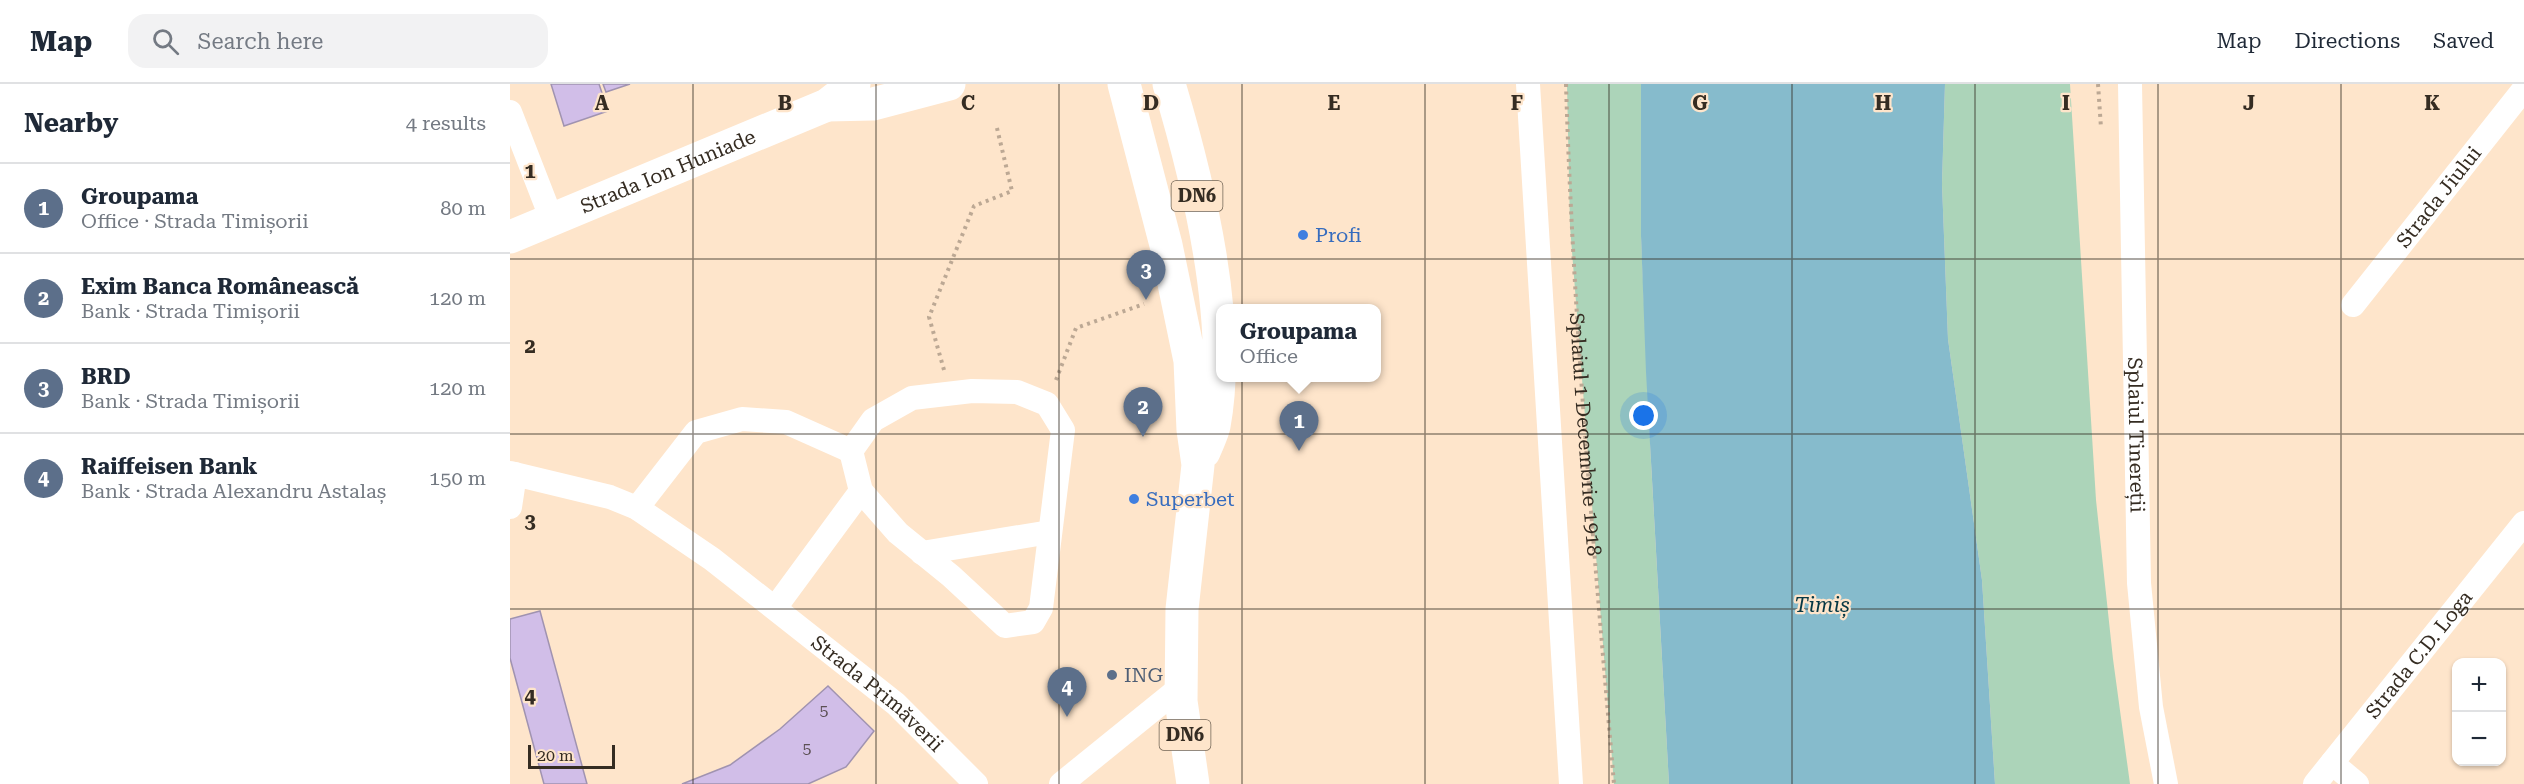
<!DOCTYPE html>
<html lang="en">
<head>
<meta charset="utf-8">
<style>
	:root { --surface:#fff; --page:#f2f2f3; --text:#1f2937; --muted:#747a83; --line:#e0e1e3; --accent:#db2777 }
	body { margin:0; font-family:"Roboto Serif",serif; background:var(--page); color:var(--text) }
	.controls { position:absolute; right:18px; bottom:18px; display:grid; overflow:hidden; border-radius:12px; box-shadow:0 2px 4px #0004 }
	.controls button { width:54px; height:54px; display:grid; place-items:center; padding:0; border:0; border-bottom:2px solid var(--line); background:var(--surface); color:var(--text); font:30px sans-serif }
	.scale { position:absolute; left:18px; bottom:15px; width:87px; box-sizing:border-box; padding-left:6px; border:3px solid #352c22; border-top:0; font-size:16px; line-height:21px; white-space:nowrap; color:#352c22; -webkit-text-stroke:4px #fee5cb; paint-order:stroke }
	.you { position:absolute; left:1134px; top:332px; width:21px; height:21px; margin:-15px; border:4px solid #fff; border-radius:50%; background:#1a73e8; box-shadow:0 0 0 9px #1a73e833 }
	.badge { display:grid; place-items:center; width:39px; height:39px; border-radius:50%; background:var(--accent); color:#fff; font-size:20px; font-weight:700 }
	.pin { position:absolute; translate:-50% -50px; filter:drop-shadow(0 2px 3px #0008) }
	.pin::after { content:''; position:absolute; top:32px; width:21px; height:18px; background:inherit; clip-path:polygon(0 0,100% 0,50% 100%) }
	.popup { position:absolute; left:706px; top:220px; width:165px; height:78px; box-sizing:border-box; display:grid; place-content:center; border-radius:12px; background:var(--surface); filter:drop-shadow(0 2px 4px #0005); font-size:20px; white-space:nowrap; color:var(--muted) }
	.popup b { font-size:22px; color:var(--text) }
	.popup::after { content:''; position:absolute; left:50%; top:100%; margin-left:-12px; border:12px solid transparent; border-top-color:var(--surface) }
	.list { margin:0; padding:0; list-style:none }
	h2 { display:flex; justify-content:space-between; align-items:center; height:78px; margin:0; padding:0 24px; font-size:26px }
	h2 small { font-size:20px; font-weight:400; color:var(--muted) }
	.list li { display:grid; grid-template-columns:39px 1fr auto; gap:18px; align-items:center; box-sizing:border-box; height:90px; padding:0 24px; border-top:2px solid var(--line) }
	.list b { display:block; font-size:22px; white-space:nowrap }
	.list p { margin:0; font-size:20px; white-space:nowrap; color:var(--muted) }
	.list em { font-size:20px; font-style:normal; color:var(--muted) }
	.icon { flex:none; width:33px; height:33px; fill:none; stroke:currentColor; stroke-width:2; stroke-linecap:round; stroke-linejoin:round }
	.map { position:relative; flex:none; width:2014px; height:700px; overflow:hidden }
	header { display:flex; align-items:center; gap:36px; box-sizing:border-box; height:84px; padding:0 30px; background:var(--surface); border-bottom:2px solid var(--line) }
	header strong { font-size:28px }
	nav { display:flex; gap:33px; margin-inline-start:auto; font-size:21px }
	.search { width:420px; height:54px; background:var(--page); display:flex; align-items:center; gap:15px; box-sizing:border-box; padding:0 21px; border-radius:18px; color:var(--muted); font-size:22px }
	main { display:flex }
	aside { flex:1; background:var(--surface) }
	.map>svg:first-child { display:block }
	.green { fill:#acd4b9 }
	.water { fill:#86bbcc }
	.building { fill:#d1bee8; stroke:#a093b0; stroke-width:1.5 }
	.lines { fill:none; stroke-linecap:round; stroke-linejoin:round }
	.path { stroke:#bca894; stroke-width:4; stroke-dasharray:3 4.5; stroke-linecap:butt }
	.street { stroke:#fff; stroke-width:24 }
	.secondary { stroke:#fff; stroke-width:33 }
	.primary { stroke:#fff; stroke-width:33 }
	.grid { fill:none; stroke:#352c22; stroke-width:1.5; stroke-opacity:0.55 }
	.shop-dot { fill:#3f7fe0; stroke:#fee5cb; stroke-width:2 }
	.service-dot { fill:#5c6f8a; stroke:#fee5cb; stroke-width:2 }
	.labels { text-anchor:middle; stroke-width:4.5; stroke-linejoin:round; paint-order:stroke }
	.number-label { font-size:16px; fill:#5c5054 }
	.shield { fill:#fee5cb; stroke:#716455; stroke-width:1.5 }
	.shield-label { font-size:18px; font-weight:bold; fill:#352c22 }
	.street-label { font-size:20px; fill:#352c22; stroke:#fee5cb }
	.shop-label { font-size:20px; fill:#366cbe; stroke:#fee5cb; text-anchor:start }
	.service-label { font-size:20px; fill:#4e5e75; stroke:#fee5cb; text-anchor:start }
	.water-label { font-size:21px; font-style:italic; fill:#063845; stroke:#fee5cb }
	.grid-label { font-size:20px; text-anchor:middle; font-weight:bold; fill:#352c22; stroke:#fee5cb; stroke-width:4.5; stroke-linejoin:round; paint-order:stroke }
</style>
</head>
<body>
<header>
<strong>Map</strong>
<div class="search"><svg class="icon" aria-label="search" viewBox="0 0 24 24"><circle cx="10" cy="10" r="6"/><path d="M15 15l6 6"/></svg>Search here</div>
<nav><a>Map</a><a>Directions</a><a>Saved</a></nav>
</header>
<main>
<aside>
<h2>Nearby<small>4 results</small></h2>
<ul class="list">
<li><span class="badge" style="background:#5c6f8a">1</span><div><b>Groupama</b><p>Office · Strada Timișorii</p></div><em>80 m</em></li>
<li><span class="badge" style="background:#5c6f8a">2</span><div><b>Exim Banca Românească</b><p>Bank · Strada Timișorii</p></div><em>120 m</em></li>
<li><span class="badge" style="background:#5c6f8a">3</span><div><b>BRD</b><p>Bank · Strada Timișorii</p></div><em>120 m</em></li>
<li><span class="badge" style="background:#5c6f8a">4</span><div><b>Raiffeisen Bank</b><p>Bank · Strada Alexandru Astalaș</p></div><em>150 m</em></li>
</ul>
</aside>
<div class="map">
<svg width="2014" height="700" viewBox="0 0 2014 700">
	<rect width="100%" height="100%" fill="#fee5cb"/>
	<path class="green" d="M1057,0H1131V152L1141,378L1159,700H1104L1060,142Z
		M1435,0H1560L1586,416L1603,575L1620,700H1485L1472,496L1438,255L1432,100Z"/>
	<path class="water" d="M1131,0H1435L1432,100L1438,255L1472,496L1485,700H1159L1136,288L1131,152Z"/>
	<path class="building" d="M41,0H89L98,27L54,42Z
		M93,0H120L96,8Z
		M30,527L77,700H34L0,574V535Z
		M318,602L364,647L336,683L298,700H172L220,681L270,645Z"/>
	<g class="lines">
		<g class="path">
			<path id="s1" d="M1056,0C1063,234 1084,467 1104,700"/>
			<path d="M1588,0L1591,44"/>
			<path d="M434,286L419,233L464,122L502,107L486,40"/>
			<path d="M546,296L566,244L634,220"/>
		</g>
		<g class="street">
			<path d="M1018,0L1061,700"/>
			<path id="s2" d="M1620,0L1629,499L1641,623L1656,700"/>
			<path d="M0,28L42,136"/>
			<path id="s3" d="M1843,221L2014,5"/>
			<path d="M462,307L507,308L537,320L553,346L531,524L523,538L495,542L441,492L388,449L351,407L341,367L363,336L402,314Z"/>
			<path id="s4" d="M0,389L100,413L127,424L202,475L386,620L466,700"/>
			<path d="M0,423L5,390"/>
			<path d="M127,424L186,348L232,335L276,338L341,367"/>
			<path d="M412,469L540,448"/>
			<path d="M265,524L351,407"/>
			<path d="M1822,679L1847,700"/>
			<path d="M551,700L672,602"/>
			<path id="s5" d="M1805,700L2014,439"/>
		</g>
		<g class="secondary">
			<path d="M317,21L363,20L439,0"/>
			<path id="s6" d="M0,153L317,21L344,0"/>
		</g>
		<path class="primary" d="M614,0L656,161L680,277L683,346L688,381L672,525L671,617L683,700
			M659,0C689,100 723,239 704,342C702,351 697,360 694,368"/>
	</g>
	<path class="grid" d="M183,0V700M366,0V700M549,0V700M732,0V700M915,0V700M1099,0V700M1282,0V700M1465,0V700M1648,0V700M1831,0V700M0,175H2014M0,350H2014M0,525H2014"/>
	<g class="shop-dot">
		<circle cx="793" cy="151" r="6"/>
		<circle cx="624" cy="415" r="6"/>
	</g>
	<circle class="service-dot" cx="602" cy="591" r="6"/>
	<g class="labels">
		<g class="number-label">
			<text x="314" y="632">5</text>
			<text x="297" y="670">5</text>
		</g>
		<g class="shield">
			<rect x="661.5" y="97" width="51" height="30" rx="4.5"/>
			<rect x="649.5" y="636" width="51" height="30" rx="4.5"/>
		</g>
		<g class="shield-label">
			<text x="687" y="118">DN6</text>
			<text x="675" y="657">DN6</text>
		</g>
		<g class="street-label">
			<text dy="7" stroke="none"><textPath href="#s6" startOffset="171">Strada Ion Huniade</textPath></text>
			<text dy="7" stroke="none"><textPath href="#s3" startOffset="138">Strada Jiului</textPath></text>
			<text dy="7" stroke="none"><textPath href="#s1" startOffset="351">Splaiul 1 Decembrie 1918</textPath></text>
			<text dy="7" stroke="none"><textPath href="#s2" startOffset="351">Splaiul Tinereții</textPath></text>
			<text dy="7" stroke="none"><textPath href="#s5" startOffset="166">Strada C.D. Loga</textPath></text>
			<text dy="7" stroke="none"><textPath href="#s4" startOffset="436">Strada Primăverii</textPath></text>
		</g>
		<g class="shop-label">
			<text x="805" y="158">Profi</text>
			<text x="636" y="422">Superbet</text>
		</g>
		<g class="service-label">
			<text x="614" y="598">ING</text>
		</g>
		<g class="water-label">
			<text x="1312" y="528">Timiș</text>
		</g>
	</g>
	<g class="grid-label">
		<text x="92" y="26">A</text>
		<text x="275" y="26">B</text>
		<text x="458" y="26">C</text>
		<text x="641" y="26">D</text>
		<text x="824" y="26">E</text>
		<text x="1007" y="26">F</text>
		<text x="1190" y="26">G</text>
		<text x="1373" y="26">H</text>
		<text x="1556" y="26">I</text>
		<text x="1739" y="26">J</text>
		<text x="1922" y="26">K</text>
		<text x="20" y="94">1</text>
		<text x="20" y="269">2</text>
		<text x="20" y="444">3</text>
		<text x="20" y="619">4</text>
	</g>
</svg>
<div class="controls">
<button>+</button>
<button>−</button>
</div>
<div class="scale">20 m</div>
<div class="you"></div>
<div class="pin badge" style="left:789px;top:367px;background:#5c6f8a">1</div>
<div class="popup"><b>Groupama</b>Office</div>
<div class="pin badge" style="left:633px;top:353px;background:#5c6f8a">2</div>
<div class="pin badge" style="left:636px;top:216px;background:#5c6f8a">3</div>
<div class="pin badge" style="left:557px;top:633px;background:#5c6f8a">4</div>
</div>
</main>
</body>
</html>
